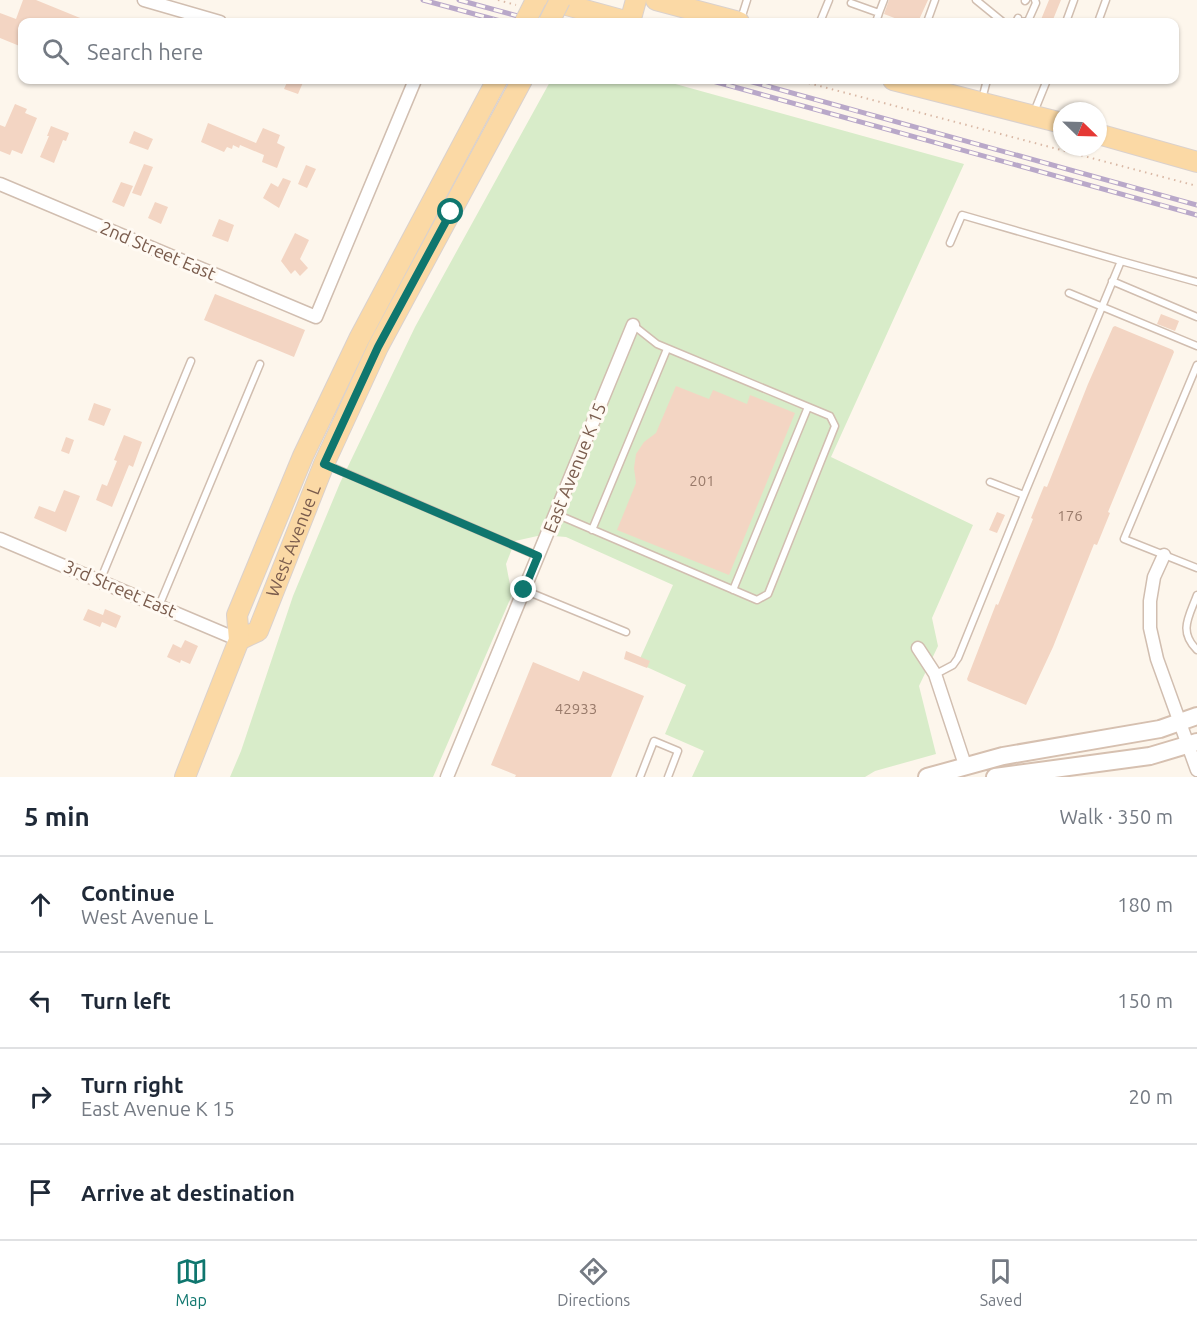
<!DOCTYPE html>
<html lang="en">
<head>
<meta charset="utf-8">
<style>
	:root { --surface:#fff; --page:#f6f6f7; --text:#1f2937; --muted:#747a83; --line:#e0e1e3; --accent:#0f766e }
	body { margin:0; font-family:Ubuntu,sans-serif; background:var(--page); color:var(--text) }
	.compass { position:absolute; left:1053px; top:102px; width:54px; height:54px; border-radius:50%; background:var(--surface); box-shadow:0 2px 4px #0004; rotate:113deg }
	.stop { position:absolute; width:18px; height:18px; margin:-14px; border:4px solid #0f766e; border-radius:50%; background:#fff }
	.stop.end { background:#0f766e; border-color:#fff; box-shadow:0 2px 6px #0008 }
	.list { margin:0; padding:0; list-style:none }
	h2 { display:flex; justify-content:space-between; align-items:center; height:78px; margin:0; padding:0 24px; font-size:26px }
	h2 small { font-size:20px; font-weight:400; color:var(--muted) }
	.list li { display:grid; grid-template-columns:39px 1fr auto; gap:18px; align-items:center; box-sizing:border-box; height:96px; padding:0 24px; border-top:2px solid var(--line) }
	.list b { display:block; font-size:22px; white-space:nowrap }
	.list p { margin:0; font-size:20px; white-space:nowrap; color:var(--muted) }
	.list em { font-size:20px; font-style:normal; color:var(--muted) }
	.icon { flex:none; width:33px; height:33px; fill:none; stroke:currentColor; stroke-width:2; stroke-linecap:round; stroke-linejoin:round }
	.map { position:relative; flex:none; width:1197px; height:777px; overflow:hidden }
	.search { position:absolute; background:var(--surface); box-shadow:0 2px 4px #0004; left:18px; right:18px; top:18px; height:66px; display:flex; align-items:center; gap:15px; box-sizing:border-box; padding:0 21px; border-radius:12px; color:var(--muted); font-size:22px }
	.sheet { height:462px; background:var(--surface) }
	nav { display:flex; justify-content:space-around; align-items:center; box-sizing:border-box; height:84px; border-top:2px solid var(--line); background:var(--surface); font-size:16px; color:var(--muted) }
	nav a { display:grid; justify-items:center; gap:3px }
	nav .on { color:var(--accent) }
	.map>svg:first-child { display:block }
	.green { fill:#d8ecc9 }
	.building { fill:#f3d5c3 }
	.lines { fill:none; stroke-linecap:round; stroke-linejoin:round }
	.service-casing { stroke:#d1beb0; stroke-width:9 }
	.minor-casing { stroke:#d1beb0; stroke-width:15 }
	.secondary-casing { stroke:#d6c0b0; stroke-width:20 }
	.primary-casing { stroke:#dad1cd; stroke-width:22 }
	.path { stroke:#d9b8a5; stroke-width:2; stroke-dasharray:1.5 4.5; stroke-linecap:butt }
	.service { stroke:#fff; stroke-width:6 }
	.minor { stroke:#fff; stroke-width:12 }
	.secondary { stroke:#fff; stroke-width:16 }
	.primary { stroke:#fbd9a5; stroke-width:20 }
	.rail-casing { stroke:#b9a8c9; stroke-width:5 }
	.rail { stroke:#fffaf3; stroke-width:3; stroke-dasharray:9; stroke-linecap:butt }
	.primary-bridge-casing { stroke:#dad1cd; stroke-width:22; stroke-linecap:butt }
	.primary-bridge { stroke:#fbd9a5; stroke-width:20 }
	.route { stroke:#0f766e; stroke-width:8 }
	.labels { text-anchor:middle; stroke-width:6; stroke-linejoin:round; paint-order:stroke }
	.number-label { font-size:15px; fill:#987a6a }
	.street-label { font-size:18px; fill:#7a5c4d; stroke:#fffaf3 }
</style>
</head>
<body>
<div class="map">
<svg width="1197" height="777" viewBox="0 0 1197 777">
	<rect width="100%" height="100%" fill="#fdf6ec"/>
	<path class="green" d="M551,80H661L964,164L831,457L973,525L932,618L938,646L919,686L936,754L875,771L865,777H692L704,751L665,734L686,685L638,663L673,585L566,537L542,535L515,541L506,564L512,595L433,777H230L241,751L293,596L340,483L415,327Z"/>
	<path class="building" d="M23,0H36L90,22H22V47L0,38V13L16,19Z
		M889,0H928L918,22H905L884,14Z
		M1049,0H1061L1052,22H1040Z
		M288,80H304L298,94L284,89Z
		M15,104L27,109L25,113L37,118L22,154L12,150L10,155L0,151V125L5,127Z
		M208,123L256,143L263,128L280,135L277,143L285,147L277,168L262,162L264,155L240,145L239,148L233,145L232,149L227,147L224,152L201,142Z
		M51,126L69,133L66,141L63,140L54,163L40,157L49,136H47Z
		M134,131L153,139L148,150L129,143Z
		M144,164L153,167L141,196L132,193Z
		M306,165L316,169L307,188L298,184Z
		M283,178L291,181L279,208L263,198L271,183L278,187Z
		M121,182L133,186L124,207L112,202Z
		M155,202L168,207L161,224L148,218Z
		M219,219L234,225L228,242L212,236Z
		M295,233L309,240L300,259L308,268L300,276L295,270L291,274L281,261Z
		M215,294L305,330L294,357L204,320Z
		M1161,314L1179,321L1175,331L1157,324Z
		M1115,326L1173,350L1174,352L1108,512L1110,513L1097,545L1094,544L1053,647L1026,705L968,681L967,679L996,604L998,605L1033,519L1031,518L1044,486L1047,487L1088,384L1113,327Z
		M676,386L709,399L713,390L747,404L750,395L795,413L729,575L617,530L636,483L634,468L636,454L644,442L656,433Z
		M94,403L111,409L104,426L88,420Z
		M124,435L142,442L133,467L129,465L112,507L96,500L102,484L107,486L117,461L114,460Z
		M66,437L74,440L69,454L61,451Z
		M64,490L80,496L66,532L34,518L39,506L55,512Z
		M997,512L1005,515L997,533L989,530Z
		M88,609L103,615L105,609L121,616L116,628L102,622L100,627L83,620Z
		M185,640L198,646L190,664L181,660L180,663L167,657L173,644L181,648Z
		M626,651L650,661L647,668L624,659Z
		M533,662L579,681L583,671L644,696L611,777H515L516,775L491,765Z"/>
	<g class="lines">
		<g class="service-casing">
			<path id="service" d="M976,0L1003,22
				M1025,1L1026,0
				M851,3L879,13L876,22
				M879,13L884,0
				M741,19L747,0
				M820,22L829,0
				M927,22L935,0
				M1016,22L1018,18
				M1022,22L1028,21L1036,3L1035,0
				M1066,22L1074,0
				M1098,22L1106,0
				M982,99L987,80
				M1034,112L1047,80
				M950,243L962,215L1121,261
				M1112,281L1197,317
				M1069,293L1197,346
				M1197,365L1124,539L1197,568
				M327,465L538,556
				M1024,495L1121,261L1197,282
				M556,514L757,600L768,594L835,426L830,416L657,344L633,325
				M592,530L667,349
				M100,581L191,361
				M524,590L626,632
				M733,590L808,407
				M1197,595C1189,617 1178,631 1197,650
				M159,606L260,364
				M936,674L953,665L958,658L1024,495L990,482
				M640,777L654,741L678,751L668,777"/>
		</g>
		<g class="minor-casing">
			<path id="minor" d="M144,0L220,22
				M0,184L316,317L415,80H413
				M0,539L239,640
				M1164,555L1154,577L1150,601V628L1157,659L1197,770
				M918,648L935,674L965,765
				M447,777L633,325"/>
		</g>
		<g class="secondary-casing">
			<path id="secondary" d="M927,777L1003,756L1160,729L1197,716
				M995,777L1150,756L1197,742"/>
		</g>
		<g class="primary-casing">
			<g id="primary">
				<path d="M548,0L629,22"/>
				<path d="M656,0L739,22"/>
				<path d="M630,22L636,0"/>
				<path d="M893,80L1062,123"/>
				<path d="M1098,134L1197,162"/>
				<path id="s1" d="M239,640L258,631L324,464L378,347L522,80"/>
				<path d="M185,777L239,640L237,615L303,456L359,339L497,80"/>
			</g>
		</g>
		<path class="path" d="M498,0L516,5
			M797,80L1197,186"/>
		<use href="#service" class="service"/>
		<use href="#minor" class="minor"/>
		<use href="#secondary" class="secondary"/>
		<use href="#primary" class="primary"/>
		<g class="rail-casing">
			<path id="rail" d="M423,0L504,22
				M459,0L540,22
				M709,80L1197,215
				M745,80L1197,205"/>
		</g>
		<use href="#rail" class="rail"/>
		<g class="primary-bridge-casing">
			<path id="primary-bridge" d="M525,22L536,0
				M549,22L560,0"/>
		</g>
		<use href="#primary-bridge" class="primary-bridge"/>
	</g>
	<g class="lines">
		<path class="route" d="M451,212L378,347L324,464L538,556L524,590"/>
	</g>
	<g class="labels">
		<g class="number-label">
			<text x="702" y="486">201</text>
			<text x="1070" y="521">176</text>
			<text x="576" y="714">42933</text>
		</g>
		<g class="street-label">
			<text transform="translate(158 251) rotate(23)" y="6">2nd Street East</text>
			<text transform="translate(575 468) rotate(-68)" y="6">East Avenue K 15</text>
			<text dy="6" stroke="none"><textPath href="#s1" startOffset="118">West Avenue L</textPath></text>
			<text transform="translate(120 589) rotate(23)" y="6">3rd Street East</text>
		</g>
	</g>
</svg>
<svg class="compass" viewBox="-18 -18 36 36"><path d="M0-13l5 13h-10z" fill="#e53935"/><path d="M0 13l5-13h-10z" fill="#747a83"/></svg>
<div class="stop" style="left:451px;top:212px"></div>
<div class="stop end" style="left:524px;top:590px"></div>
<div class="search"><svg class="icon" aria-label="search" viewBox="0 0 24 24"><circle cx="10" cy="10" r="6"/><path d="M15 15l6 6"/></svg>Search here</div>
</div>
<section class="sheet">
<h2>5 min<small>Walk · 350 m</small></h2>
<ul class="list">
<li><svg class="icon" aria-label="ahead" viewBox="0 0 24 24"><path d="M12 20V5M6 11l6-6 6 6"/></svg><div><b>Continue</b><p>West Avenue L</p></div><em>180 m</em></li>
<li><svg class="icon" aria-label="left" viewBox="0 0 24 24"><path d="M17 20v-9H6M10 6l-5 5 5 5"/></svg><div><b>Turn left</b></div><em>150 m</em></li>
<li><svg class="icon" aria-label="right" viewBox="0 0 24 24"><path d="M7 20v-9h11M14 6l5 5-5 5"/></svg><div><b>Turn right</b><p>East Avenue K 15</p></div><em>20 m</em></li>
<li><svg class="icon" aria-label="arrive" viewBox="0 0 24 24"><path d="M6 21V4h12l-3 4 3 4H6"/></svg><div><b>Arrive at destination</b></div></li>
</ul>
</section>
<nav>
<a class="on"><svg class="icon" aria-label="map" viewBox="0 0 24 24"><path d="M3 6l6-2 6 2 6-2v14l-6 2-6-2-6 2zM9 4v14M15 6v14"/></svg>Map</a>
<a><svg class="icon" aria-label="directions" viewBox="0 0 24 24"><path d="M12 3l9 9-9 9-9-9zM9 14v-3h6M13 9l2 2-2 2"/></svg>Directions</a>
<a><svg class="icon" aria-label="saved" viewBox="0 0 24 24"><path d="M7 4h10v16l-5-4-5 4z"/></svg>Saved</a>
</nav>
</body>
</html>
